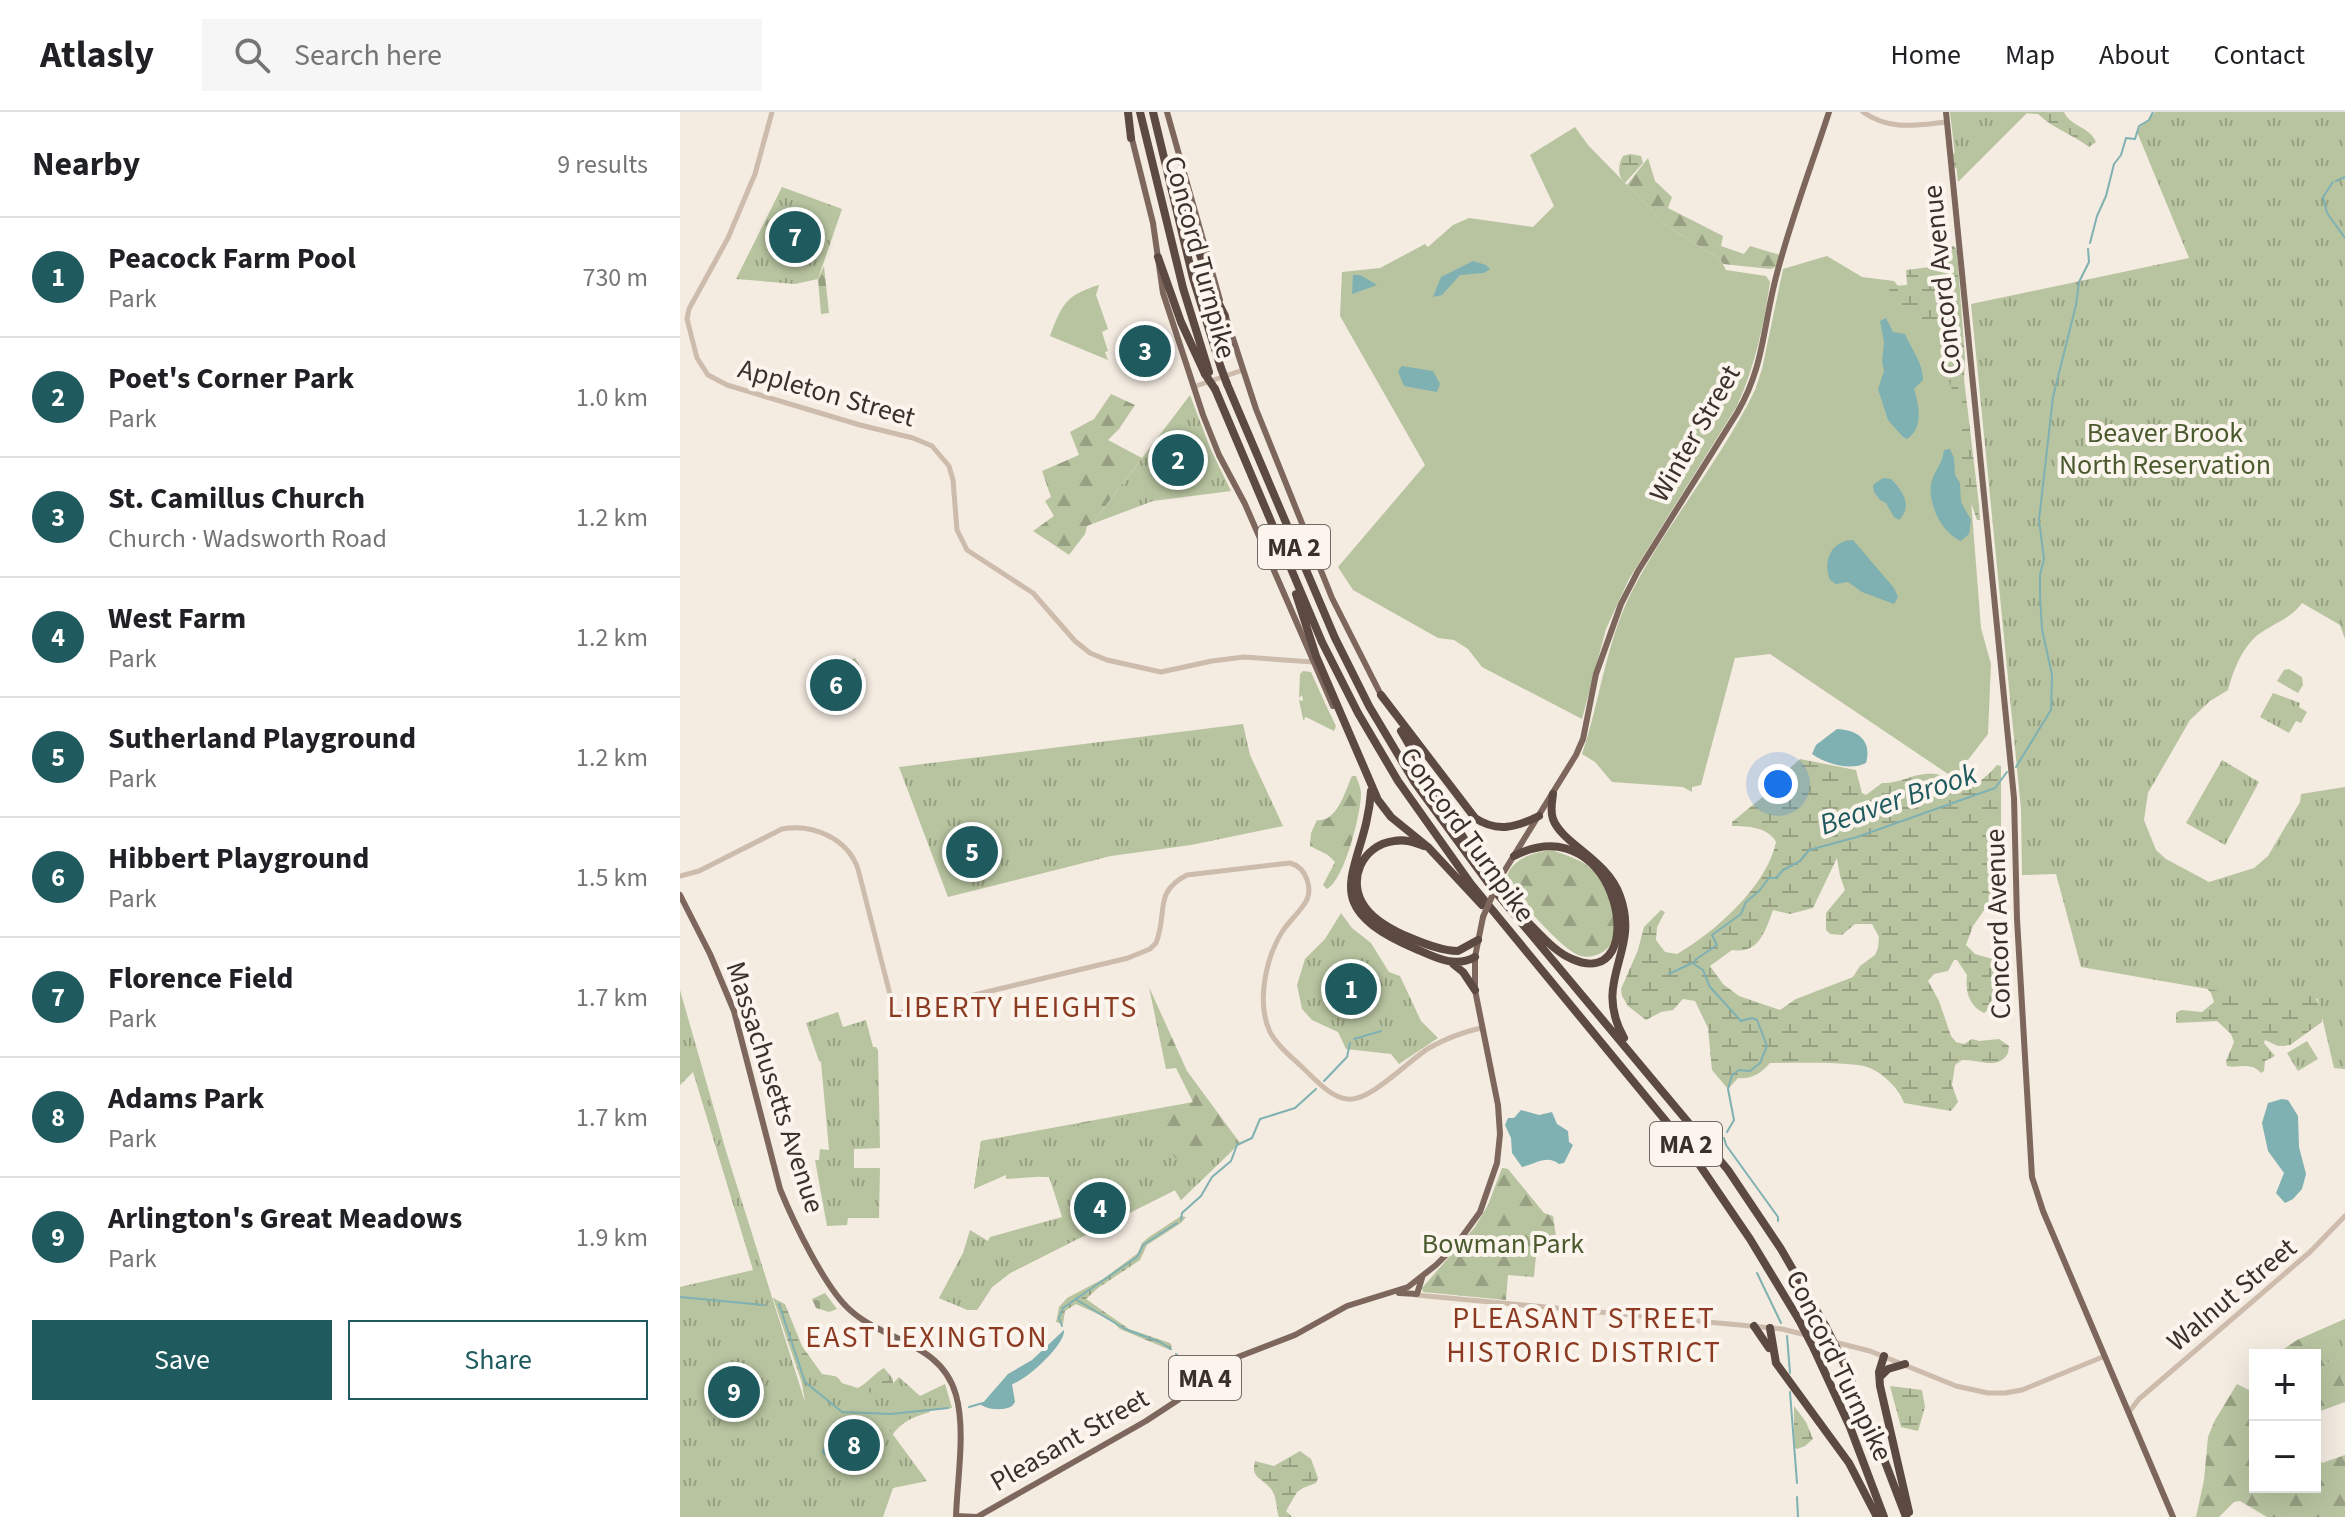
<!DOCTYPE html>
<html lang="en">
<head>
<meta charset="utf-8">
<style>
	:root { --surface:#fff; --page:#f6f6f6; --text:#202124; --muted:#757577; --line:#e0e0e0; --accent:#1f5a5e }
	body { margin:0; font-family:"Source Sans 3",sans-serif; background:var(--page); color:var(--text) }
	.controls { position:absolute; right:24px; bottom:24px; display:grid; overflow:hidden; border-radius:0px; box-shadow:0 8px 32px #0002 }
	.controls button { width:72px; height:72px; display:grid; place-items:center; padding:0; border:0; border-bottom:2px solid var(--line); background:var(--surface); color:var(--text); font:40px sans-serif }
	.you { position:absolute; left:1098px; top:672px; width:28px; height:28px; margin:-20px; border:6px solid #fff; border-radius:50%; background:#1a73e8; box-shadow:0 0 0 12px #1a73e833 }
	.badge { display:grid; place-items:center; width:52px; height:52px; border-radius:50%; background:var(--accent); color:#fff; font-size:26px; font-weight:700 }
	.pin { position:absolute; translate:-50% -50%; border:4px solid #fff; box-shadow:0 2px 8px #0006 }
	.list { margin:0; padding:0; list-style:none }
	h2 { display:flex; justify-content:space-between; align-items:center; height:104px; margin:0; padding:0 32px; font-size:34px }
	h2 small { font-size:26px; font-weight:400; color:var(--muted) }
	.list li { display:grid; grid-template-columns:52px 1fr auto; gap:24px; align-items:center; box-sizing:border-box; height:120px; padding:0 32px; border-top:2px solid var(--line) }
	.list b { display:block; font-size:30px; white-space:nowrap }
	.list p { margin:0; font-size:26px; white-space:nowrap; color:var(--muted) }
	.list em { font-size:26px; font-style:normal; color:var(--muted) }
	.actions { display:flex; gap:16px; padding:24px 32px }
	.actions a { flex:1; padding:18px 0; border:2px solid var(--accent); border-radius:0px; text-align:center; font-size:28px; color:var(--accent) }
	.actions .main { background:var(--accent); color:#fff }
	.icon { flex:none; width:44px; height:44px; fill:none; stroke:currentColor; stroke-width:2; stroke-linecap:round; stroke-linejoin:round }
	.map { position:relative; flex:none; width:1665px; height:1405px; overflow:hidden }
	header { display:flex; align-items:center; gap:48px; box-sizing:border-box; height:112px; padding:0 40px; background:var(--surface); border-bottom:2px solid var(--line) }
	header strong { font-size:38px }
	nav { display:flex; gap:44px; margin-inline-start:auto; font-size:28px }
	.search { width:560px; height:72px; background:var(--page); display:flex; align-items:center; gap:20px; box-sizing:border-box; padding:0 28px; border-radius:0px; color:var(--muted); font-size:30px }
	main { display:flex }
	aside { flex:1; background:var(--surface) }
	.map>svg:first-child { display:block }
	.green { fill:#b8c4a0 }
	.forest { fill:url(#forest-firs) }
	.wetland { fill:url(#wetland-marsh); fill-rule:evenodd }
	.cemetery { fill:url(#cemetery-stones) }
	.park { fill:url(#park-tufts) }
	.water { fill:#7fb0b2 }
	.lines { fill:none; stroke-linecap:round; stroke-linejoin:round }
	.stream { stroke:#7fb0b2; stroke-width:2 }
	.minor { stroke:#cdbbac; stroke-width:5 }
	.major { stroke:#7d675c; stroke-width:6 }
	.highway { stroke:#5c4a42; stroke-width:8 }
	.major-bridge { stroke:#7d675c; stroke-width:6 }
	.highway-bridge { stroke:#5c4a42; stroke-width:8 }
	.labels { text-anchor:middle; stroke-width:8; stroke-linejoin:round; paint-order:stroke }
	.shield { fill:#fbf5ee; stroke:#756b66; stroke-width:2 }
	.shield-label { font-size:26px; font-weight:bold; fill:#3b302b }
	.street-label { font-size:28px; fill:#3b302b; stroke:#fbf5ee }
	.park-label { font-size:28px; fill:#4a5a2e; stroke:#fbf5ee }
	.water-label { font-size:30px; font-style:italic; fill:#1f5a5e; stroke:#fbf5ee }
	.neighbourhood-label { font-size:30px; letter-spacing:2px; fill:#8c3b22; stroke:#fbf5ee }
</style>
</head>
<body>
<header>
<strong>Atlasly</strong>
<div class="search"><svg class="icon" aria-label="search" viewBox="0 0 24 24"><circle cx="10" cy="10" r="6"/><path d="M15 15l6 6"/></svg>Search here</div>
<nav><a>Home</a><a>Map</a><a>About</a><a>Contact</a></nav>
</header>
<main>
<aside>
<h2>Nearby<small>9 results</small></h2>
<ul class="list">
<li><span class="badge">1</span><div><b>Peacock Farm Pool</b><p>Park</p></div><em>730 m</em></li>
<li><span class="badge">2</span><div><b>Poet's Corner Park</b><p>Park</p></div><em>1.0 km</em></li>
<li><span class="badge">3</span><div><b>St. Camillus Church</b><p>Church · Wadsworth Road</p></div><em>1.2 km</em></li>
<li><span class="badge">4</span><div><b>West Farm</b><p>Park</p></div><em>1.2 km</em></li>
<li><span class="badge">5</span><div><b>Sutherland Playground</b><p>Park</p></div><em>1.2 km</em></li>
<li><span class="badge">6</span><div><b>Hibbert Playground</b><p>Park</p></div><em>1.5 km</em></li>
<li><span class="badge">7</span><div><b>Florence Field</b><p>Park</p></div><em>1.7 km</em></li>
<li><span class="badge">8</span><div><b>Adams Park</b><p>Park</p></div><em>1.7 km</em></li>
<li><span class="badge">9</span><div><b>Arlington's Great Meadows</b><p>Park</p></div><em>1.9 km</em></li>
</ul>
<div class="actions"><a class="main">Save</a><a>Share</a></div>
</aside>
<div class="map">
<svg width="1665" height="1405" viewBox="0 0 1665 1405">
	<defs>
		<pattern id="forest-firs" width="22" height="20" patternUnits="userSpaceOnUse" patternTransform="scale(2)"><rect width="22" height="20" fill="#b8c4a0"/><path d="M5 1l3.5 6h-7zM16 11l3.5 6h-7z" fill="#97a083"/></pattern>
		<pattern id="wetland-marsh" width="20" height="14" patternUnits="userSpaceOnUse" patternTransform="scale(2)"><rect width="20" height="14" fill="#b8c4a0"/><path d="M1 5h8M5 5V1M11 12h8M15 12V8" fill="none" stroke="#97a083"/></pattern>
		<pattern id="cemetery-stones" width="16" height="16" patternUnits="userSpaceOnUse" patternTransform="scale(2)"><rect width="16" height="16" fill="#b8c4a0"/><path d="M2 7V4a2 2 0 0 1 4 0v3zM10 15v-3a2 2 0 0 1 4 0v3z" fill="#97a083"/></pattern>
		<pattern id="park-tufts" width="24" height="20" patternUnits="userSpaceOnUse" patternTransform="scale(2)"><rect width="24" height="20" fill="#b8c4a0"/><path d="M3 7l-1-3M5 7V3M7 7l1-3M15 17l-1-3M17 17v-4M19 17l1-3" fill="none" stroke="#97a083"/></pattern>
	</defs>
	<rect width="100%" height="100%" fill="#f4ebe1"/>
	<path class="green" d="M895,15L908,33L987,114L1040,147L1046,158L1086,164L1090,170C1084,213 1075,254 1057,294L949,467L926,517L902,607L802,555L788,537L774,528L758,526L673,478L658,455L745,353L660,204L662,160L700,156L745,132L748,135L773,113L789,106L853,115L874,94L850,43Z
		M1147,144L1182,165L1214,169L1280,248L1301,516L1311,552L1308,622L1274,666L1090,542L1055,546L1021,673L1012,675V680L1003,675L932,670L915,650L902,642C920,589 925,535 950,483C986,412 1040,350 1075,278L1082,257L1103,157Z
		M419,173L416,183L428,217L422,220L428,239L425,240L428,248L370,224C382,192 386,183 419,173Z
		M1609,557L1622,565L1623,573L1618,581L1597,569L1604,558Z
		M623,559L631,560C639,578 647,596 656,614L654,619L628,606L625,605L624,609L623,607L619,588L623,589L622,583L619,586L620,562Z"/>
	<path class="forest" d="M968,46L975,69L992,85L988,96L1043,124L1041,134L1064,142L1070,134L1100,143L1096,155L1091,157L1043,152L1040,147L987,114L947,73Z
		M144,154L149,201L141,202L138,167Z
		M431,282L455,293L439,317L428,328L462,346L412,412L407,414L405,422L389,443L353,419L374,404L365,389L371,385L362,359L399,343L390,320L414,307Z
		M672,664H676C678,670 681,675 681,682C681,702 664,769 647,777L643,773L655,750L648,743L630,734L631,721L637,708C657,711 665,679 672,664Z
		M872,738C888,744 904,748 916,761C932,779 949,829 919,842C912,845 903,846 896,842C876,831 842,790 826,772C826,748 853,740 872,738Z
		M469,875L507,959L560,1031L501,1088L495,1078L330,1161L312,1175L297,1198H288L259,1186L383,1105L369,1065H361L347,1027L294,1077L301,1029L513,990L496,956L486,957Z
		M822,1056L828,1057L864,1101L873,1104L877,1131L857,1133L854,1165L828,1163L826,1188L743,1180L742,1176L795,1115L808,1093Z
		M1665,1207V1290L1635,1301V1243H1595L1617,1228Z
		M1557,1272L1575,1281V1375H1635V1335L1642,1351L1665,1343V1405H1587L1560,1389L1554,1390L1539,1405H1516L1524,1368L1528,1325L1535,1308Z"/>
	<path class="wetland" d="M1318,0H1384C1390,14 1410,15 1416,30L1409,35C1391,21 1375,18 1358,2L1342,1L1280,57L1270,54L1269,46Z
		M950,42L961,44L963,51L945,71C937,64 938,52 943,44Z
		M1271,134H1274L1277,139L1285,246L1284,267L1299,393L1300,408H1297L1279,356L1281,306L1258,234L1238,207L1217,194L1209,178L1213,174L1227,173L1226,158L1250,155Z
		M1120,647L1176,658L1182,681L1186,683L1202,671C1217,672 1231,663 1245,662C1282,659 1282,693 1317,653L1321,654V743L1314,784L1293,814L1286,833L1295,842L1319,849L1322,854L1314,869L1311,895L1304,901C1289,894 1285,879 1287,863L1277,848H1274L1268,859L1254,862L1248,869L1259,889L1271,924L1276,930L1284,932L1292,927L1299,929L1319,927L1329,934L1328,941C1318,959 1299,947 1282,948L1275,953L1272,973L1278,990L1271,999L1224,991C1220,978 1204,962 1190,956C1174,949 1111,951 1090,951C1082,960 1072,968 1058,966L1048,977L1032,958L1028,916L1015,889L1003,887L993,898L981,900L966,908L948,894L942,884L941,877L958,838L964,815L981,798L985,800L977,815L976,828L985,840L997,842C1035,820 1087,774 1096,730C1088,715 1068,714 1052,714V710L1085,683L1093,671ZM1157,746L1160,764L1165,778L1146,801V818L1150,822L1162,823L1175,812H1192L1199,825L1198,836L1195,843L1180,854L1173,865L1116,887L1100,898L1059,884L1043,872L1030,854L1052,838C1079,842 1085,820 1093,798L1110,802L1133,796Z
		M1665,798L1641,885L1636,887L1642,897V910L1610,933L1598,934L1585,928L1584,931L1595,944L1585,949L1584,959L1581,961C1570,949 1560,957 1547,954L1546,949L1554,930L1551,922L1537,909L1496,911V901L1501,898L1522,900L1534,890L1531,881L1524,873Z
		M501,1104L506,1105L501,1111L467,1133L460,1148L418,1176L406,1187L449,1217L490,1231L492,1234L490,1238L440,1217L431,1208L396,1192L385,1199L383,1212L376,1210L379,1195L387,1186L423,1167L458,1141L462,1131L469,1125Z
		M93,1186L105,1192L122,1234L142,1262C161,1265 156,1263 166,1277C183,1280 191,1263 204,1256L213,1267V1279L247,1294L250,1300C234,1305 221,1309 212,1324L130,1314L125,1280Z
		M1210,1274L1242,1278L1245,1295L1238,1319L1221,1315Z
		M1114,1294L1126,1310L1133,1327L1125,1334L1117,1337L1114,1335Z
		M620,1339L631,1347L638,1366L636,1371L623,1376L617,1380L606,1399L612,1405H599C596,1397 597,1384 591,1377C583,1366 570,1367 575,1349L594,1354Z"/>
	<path class="cemetery" d="M145,1181L157,1197L149,1200L136,1196L132,1187Z"/>
	<path class="park" d="M1270,0H1348L1278,70Z
		M1475,0H1665V527L1660,513L1622,491C1612,505 1599,509 1585,518C1564,530 1554,556 1548,578L1530,589L1510,608L1468,681L1464,708L1476,738L1486,747L1529,770L1574,756L1588,744L1620,690L1621,682L1665,675V957L1654,956L1637,884L1580,886L1401,855L1376,762L1342,763L1341,697L1291,192L1509,146L1457,20L1462,12L1467,10Z
		M102,75L162,97L138,167L115,172L56,167Z
		M510,283L531,338L551,379L473,389L412,412Z
		M175,546L185,564L149,582L140,561Z
		M1593,581L1620,591L1619,595L1627,600L1621,611L1616,609L1609,621L1580,605Z
		M563,612L570,643L603,714L511,733L431,744L268,785L219,655Z
		M1542,648L1579,670L1545,733L1506,711Z
		M661,801L672,816L691,831L709,860L720,864L741,909L758,926L719,952L711,942L666,937L658,920L632,908L622,897L617,873L625,847L645,827Z
		M0,878L46,1039L125,1290L121,1266L126,1260C139,1264 194,1280 200,1285L219,1265L240,1284L265,1272L272,1296L200,1305L247,1369L213,1376L203,1405H0V1175L73,1158L13,960L0,973Z
		M158,900L163,915L186,908L193,935H196L198,938L200,1036L174,1037V1056H200L199,1106H168L167,1113L147,1114L135,1048H139L140,1037L149,1038L141,950L139,949L126,911Z
		M1627,929L1638,947L1618,959L1607,941Z
		M458,1002L511,1064L554,1024L560,1031L501,1088L495,1078L330,1161L312,1175L297,1198H288L259,1186L283,1141L290,1118L308,1129L310,1125L382,1105L369,1064L326,1067V1063L294,1077L301,1029Z
		M1665,1207V1276L1656,1254L1653,1255L1627,1224Z"/>
	<path class="water" d="M793,149L806,153L810,157L804,161L780,163L762,183L753,185L761,165Z
		M673,163H680L697,173L672,182Z
		M1206,206L1213,220L1225,222C1231,237 1243,250 1243,268L1234,277C1239,293 1244,316 1227,327L1223,325L1208,308L1198,277L1204,259L1202,249L1204,230L1200,209Z
		M722,254L753,259L760,272L757,280L724,274L718,259Z
		M1270,337L1274,346L1275,363L1280,371L1281,390L1291,408L1289,422L1281,429C1261,421 1246,389 1252,368C1256,356 1262,353 1264,338Z
		M1203,366L1211,367C1223,379 1233,394 1219,408L1214,405L1206,391L1200,388L1194,380L1193,373Z
		M1173,428L1214,476L1218,485L1214,492L1182,480L1168,470L1156,472L1150,468C1142,449 1152,428 1173,428Z
		M1157,617C1179,618 1192,629 1186,651C1170,659 1146,652 1132,642L1136,633Z
		M1602,987L1608,988L1618,1004L1619,1035L1626,1062L1622,1077L1613,1087L1605,1091L1596,1081L1604,1061L1588,1039L1582,1011L1588,991Z
		M841,998L859,1003L872,1000L877,1012L888,1019L889,1030L893,1033L884,1051L879,1052C867,1042 855,1052 842,1055L832,1041L831,1026L825,1013L828,1006H834Z
		M384,1218C386,1232 347,1268 332,1272L335,1290L332,1294C324,1299 309,1298 301,1293L328,1262L352,1248Z
		M160,1308L189,1310C196,1322 195,1335 189,1347C171,1355 157,1353 142,1341L147,1320L154,1310Z"/>
	<g class="lines">
		<path class="stream" d="M1656,69L1665,65
			M1653,70L1643,85L1647,101L1665,126
			M1410,131L1417,104L1426,84L1434,52L1441,43L1446,26L1455,27L1459,14L1469,8L1473,0
			M1336,655L1371,598L1372,563L1362,517L1360,484V463L1364,447L1359,408L1373,285L1396,193L1399,170L1409,150L1408,137
			M989,862L1012,851
			M674,927L701,919
			M644,969L667,945L670,931
			M1047,1020L1054,1008L1048,977L1052,963L1059,958L1070,959L1080,951L1087,934L1077,908L1072,906L1061,909L1030,875L1023,858L1014,852L1015,848L1037,833L1032,823L1061,802L1066,790L1079,779L1089,766H1096L1103,758L1120,749L1129,738L1177,725L1315,676L1327,660
			M1044,1026L1046,1033L1098,1105V1109
			M501,1108L502,1101L521,1084L532,1065L551,1049L557,1033L572,1026L580,1007L615,996L636,977
			M1077,1161L1101,1211
			M0,1185L84,1193
			M397,1188L445,1217L480,1230L491,1237
			M99,1192L125,1270L162,1300L211,1302L268,1296
			M382,1214L379,1206L383,1196L457,1145L463,1133L497,1111
			M1107,1224L1110,1261
			M496,1242L511,1256
			M1110,1280L1117,1371
			M289,1295L303,1291
			M1117,1385L1118,1405"/>
		<path class="minor" d="M92,0L75,62L48,126L9,197L7,207L17,246L28,263L47,273L180,313L233,326L252,334L269,354L273,368L277,418L287,438L353,481L395,529L410,541L427,548L481,560L532,549L564,545L633,550
			M1183,0C1210,19 1236,13 1267,10
			M513,275L563,258
			M0,764L19,759L102,717C133,711 168,727 178,757L215,902L448,846L470,837L476,831C488,801 473,780 507,763L610,751C626,755 634,777 625,791C619,801 609,809 602,820C586,846 576,890 590,920C597,934 612,945 623,956C635,967 651,986 668,987C690,990 729,948 749,936C765,927 783,920 801,916
			M736,1183L1102,1217L1190,1239L1276,1274L1308,1281H1325L1342,1278L1425,1244
			M1449,1300L1459,1287L1630,1140L1665,1104"/>
		<path class="major" d="M487,0L540,188
			M1266,0L1334,686L1337,807L1352,1065L1363,1099L1493,1405
			M451,23L473,111L483,181L523,303L539,343L565,392L653,594
			M545,202L576,297L652,486L701,583
			M820,766L896,643L903,627L916,562L941,492L958,459L1057,301C1084,255 1083,215 1096,165C1110,110 1131,55 1149,0
			M0,783L30,842L54,899L100,1077C113,1109 145,1176 170,1198C205,1230 261,1230 276,1283C286,1318 277,1369 276,1405
			M719,1181L737,1182L742,1166
			M276,1404L297,1405
			M297,1405L466,1309L498,1288L526,1265L558,1245L615,1223L667,1194L728,1175L756,1153L776,1133L800,1100L817,1051L820,1022L818,993L795,878V845L803,805"/>
		<path class="highway" d="M448,0L451,26
			M460,0L503,176L529,260
			M473,0L513,166L541,256
			M494,69L533,180L545,204
			M478,145L501,210L525,262
			M547,272L655,526L689,594L735,671L809,772L1048,1058L1101,1137L1146,1215
			M535,277L642,530L678,601L718,669L791,772L1008,1036L1070,1127L1119,1208
			M616,482L636,544L698,688L711,705L748,735L802,793
			M701,583L795,706C817,721 837,715 859,704
			M721,619L803,759
			M691,679C686,759 628,791 736,837C756,846 775,856 795,845
			M873,682C872,690 870,699 873,707C882,732 927,747 940,784C961,841 911,867 944,926
			M744,734C734,730 725,727 714,729C682,733 666,769 685,795C696,810 714,819 731,826C745,832 762,839 778,839L798,828
			M834,744C941,690 973,883 892,847C870,838 854,813 835,799
			M773,852L783,860L795,878
			M1074,1214L1089,1236
			M1090,1216L1096,1251L1169,1351L1197,1405
			M1134,1237L1170,1315L1204,1405
			M1160,1243L1194,1321L1226,1405
			M1204,1244L1199,1260L1200,1274L1229,1400
			M1200,1265L1208,1257L1225,1252"/>
		<path class="major-bridge" d="M803,805L820,766"/>
		<path class="highway-bridge" d="M541,256L547,272
			M525,262L535,277
			M1119,1208L1134,1237
			M1146,1215L1160,1243"/>
	</g>
	<g class="labels">
		<g class="shield">
			<rect x="578" y="413" width="72" height="44" rx="6"/>
			<rect x="970" y="1010" width="72" height="44" rx="6"/>
			<rect x="489" y="1244" width="72" height="44" rx="6"/>
		</g>
		<g class="shield-label">
			<text x="614" y="444">MA 2</text>
			<text x="1006" y="1041">MA 2</text>
			<text x="525" y="1275">MA 4</text>
		</g>
		<g class="street-label">
			<text transform="translate(521 145) rotate(75)" y="10">Concord Turnpike</text>
			<text transform="translate(1261 168) rotate(-96)" y="10">Concord Avenue</text>
			<text transform="translate(147 280) rotate(16)" y="10">Appleton Street</text>
			<text transform="translate(1014 321) rotate(-60)" y="10">Winter Street</text>
			<text transform="translate(788 722) rotate(54)" y="10">Concord Turnpike</text>
			<text transform="translate(1317 812) rotate(-92)" y="10">Concord Avenue</text>
			<text transform="translate(96 975) rotate(72)" y="10">Massachusetts Avenue</text>
			<text transform="translate(1551 1182) rotate(-40)" y="10">Walnut Street</text>
			<text transform="translate(1160 1253) rotate(64)" y="10">Concord Turnpike</text>
			<text transform="translate(389 1327) rotate(-30)" y="10">Pleasant Street</text>
		</g>
		<g class="park-label">
			<text x="1485" y="330">Beaver Brook<tspan x="1485" dy="32">North Reservation</tspan></text>
			<text x="823" y="1141">Bowman Park</text>
		</g>
		<g class="water-label">
			<text transform="translate(1218 687) rotate(-19)" y="10">Beaver Brook</text>
		</g>
		<g class="neighbourhood-label">
			<text x="333" y="905">LIBERTY HEIGHTS</text>
			<text x="904" y="1216">PLEASANT STREET<tspan x="904" dy="34">HISTORIC DISTRICT</tspan></text>
			<text x="247" y="1235">EAST LEXINGTON</text>
		</g>
	</g>
</svg>
<div class="controls">
<button>+</button>
<button>−</button>
</div>
<div class="you"></div>
<div class="pin badge" style="left:671px;top:877px">1</div>
<div class="pin badge" style="left:498px;top:348px">2</div>
<div class="pin badge" style="left:465px;top:239px">3</div>
<div class="pin badge" style="left:420px;top:1096px">4</div>
<div class="pin badge" style="left:292px;top:740px">5</div>
<div class="pin badge" style="left:156px;top:573px">6</div>
<div class="pin badge" style="left:115px;top:125px">7</div>
<div class="pin badge" style="left:174px;top:1333px">8</div>
<div class="pin badge" style="left:54px;top:1280px">9</div>
</div>
</main>
</body>
</html>
